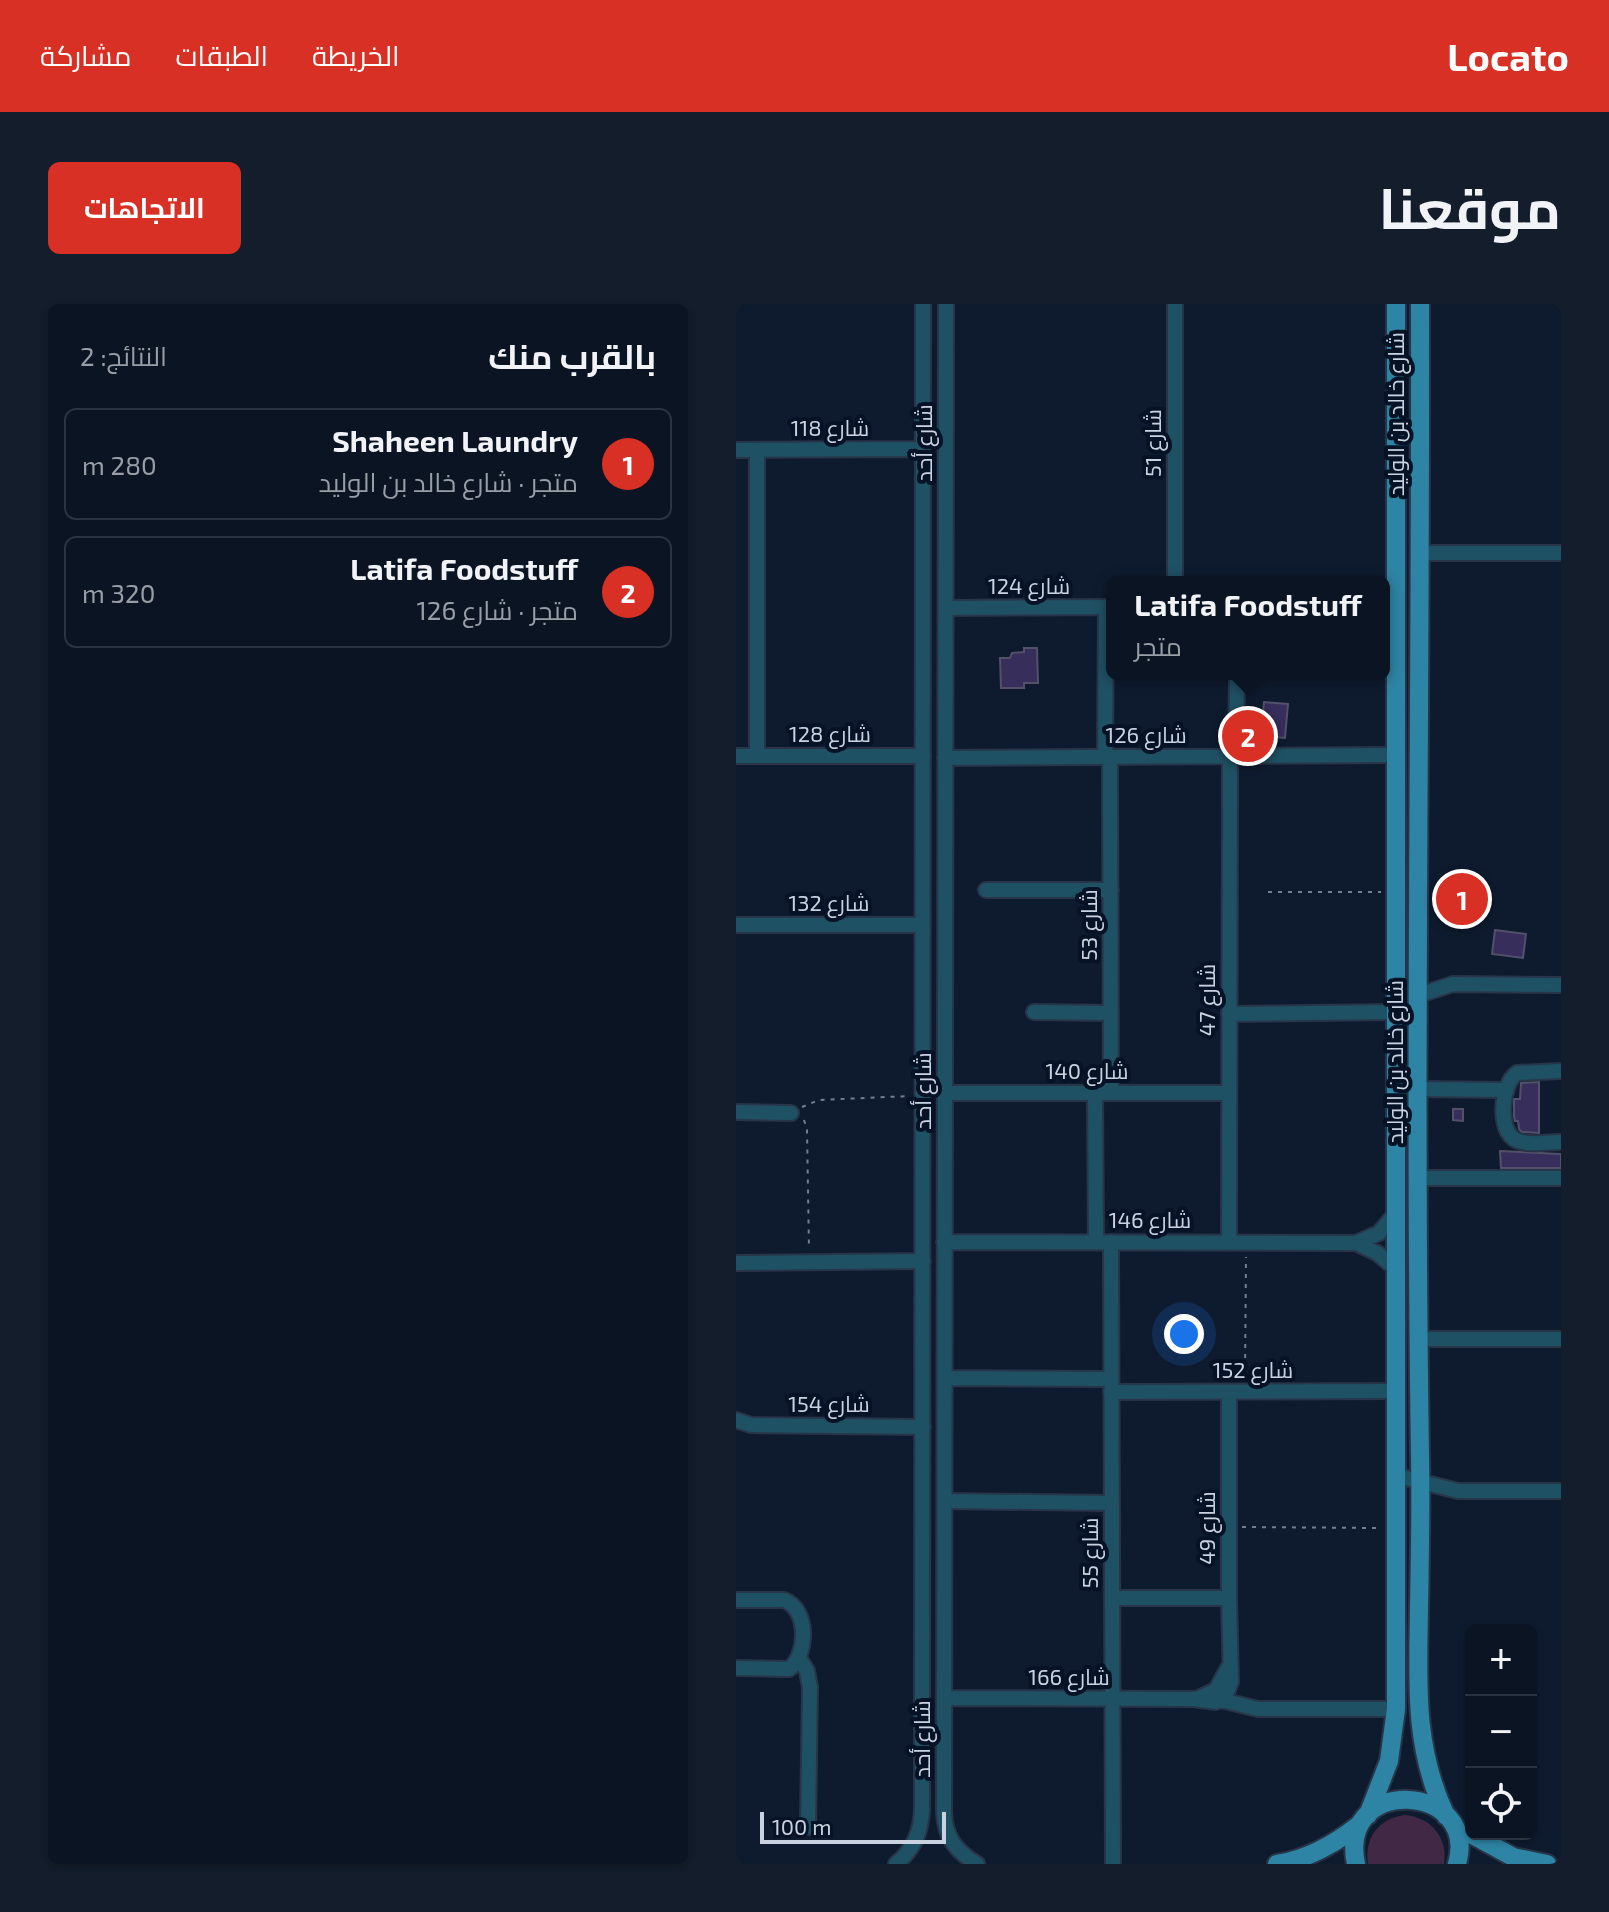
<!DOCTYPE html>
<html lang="ar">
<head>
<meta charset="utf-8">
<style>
	:root { --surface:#0a1423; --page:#131d2b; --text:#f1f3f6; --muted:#999ea6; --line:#2a3341; --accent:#d93025 }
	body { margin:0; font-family:"Exo 2",Cairo,sans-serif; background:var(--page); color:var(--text); direction:rtl }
	.controls { position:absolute; right:24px; bottom:24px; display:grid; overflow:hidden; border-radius:12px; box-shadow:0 2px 6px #0004 }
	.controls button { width:72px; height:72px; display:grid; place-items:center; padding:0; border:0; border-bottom:2px solid var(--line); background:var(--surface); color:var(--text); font:40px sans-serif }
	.scale { position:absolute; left:24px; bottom:20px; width:186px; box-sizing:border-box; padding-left:8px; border:4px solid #c9d2e0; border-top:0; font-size:22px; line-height:28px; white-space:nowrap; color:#c9d2e0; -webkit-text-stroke:6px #061225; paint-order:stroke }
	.you { position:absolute; left:448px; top:1030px; width:28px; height:28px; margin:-20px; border:6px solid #fff; border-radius:50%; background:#1a73e8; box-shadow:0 0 0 12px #1a73e833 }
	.badge { display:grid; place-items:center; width:52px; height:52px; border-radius:50%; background:var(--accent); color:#fff; font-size:26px; font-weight:700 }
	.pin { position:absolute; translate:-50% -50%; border:4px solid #fff; box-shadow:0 2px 8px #0006 }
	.popup { position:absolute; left:370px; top:272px; width:284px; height:104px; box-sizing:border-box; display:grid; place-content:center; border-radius:12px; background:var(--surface); filter:drop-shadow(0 2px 6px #0005); font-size:26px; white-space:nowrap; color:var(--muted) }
	.popup b { font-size:30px; color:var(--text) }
	.popup::after { content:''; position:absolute; left:50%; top:100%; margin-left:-16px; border:16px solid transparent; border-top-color:var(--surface) }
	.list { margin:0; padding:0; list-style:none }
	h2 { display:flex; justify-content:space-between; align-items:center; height:104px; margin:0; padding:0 32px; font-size:34px }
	h2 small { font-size:26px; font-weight:400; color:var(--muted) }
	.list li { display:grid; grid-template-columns:52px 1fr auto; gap:24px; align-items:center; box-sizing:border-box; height:112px; margin:0 16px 16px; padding:0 16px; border:2px solid var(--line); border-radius:12px }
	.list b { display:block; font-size:30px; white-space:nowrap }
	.list p { margin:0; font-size:26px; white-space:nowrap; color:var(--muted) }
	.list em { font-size:26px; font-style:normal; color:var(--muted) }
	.icon { flex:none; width:44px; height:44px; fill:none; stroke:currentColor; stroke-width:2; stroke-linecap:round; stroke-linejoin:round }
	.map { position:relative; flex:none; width:825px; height:1560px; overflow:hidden; direction:ltr; border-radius:12px }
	header { display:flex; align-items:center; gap:48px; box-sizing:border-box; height:112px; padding:0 40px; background:var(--accent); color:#fff }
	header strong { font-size:38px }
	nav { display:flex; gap:44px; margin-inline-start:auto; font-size:28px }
	.intro { display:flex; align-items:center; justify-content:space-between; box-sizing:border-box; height:192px; padding:0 48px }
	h1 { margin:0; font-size:56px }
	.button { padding:20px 36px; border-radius:12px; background:var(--accent); color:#fff; font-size:28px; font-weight:700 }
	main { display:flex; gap:48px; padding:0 48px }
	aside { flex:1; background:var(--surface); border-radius:12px; box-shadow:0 2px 6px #0004 }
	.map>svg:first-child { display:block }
	.green { fill:#412844 }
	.building { fill:#372e5c; stroke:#53506a; stroke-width:2 }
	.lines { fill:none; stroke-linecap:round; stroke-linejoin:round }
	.minor-casing { stroke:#283548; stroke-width:18 }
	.major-casing { stroke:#283548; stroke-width:22 }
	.path { stroke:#737e8f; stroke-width:2; stroke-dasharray:4 6; stroke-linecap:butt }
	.minor { stroke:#1f5164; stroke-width:14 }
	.major { stroke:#2e84a4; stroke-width:18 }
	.labels { text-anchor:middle; stroke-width:8; stroke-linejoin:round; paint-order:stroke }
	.street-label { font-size:22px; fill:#c9d2e0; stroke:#061225 }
</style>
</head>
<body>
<header>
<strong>Locato</strong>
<nav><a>الخريطة</a><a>الطبقات</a><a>مشاركة</a></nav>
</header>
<div class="intro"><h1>موقعنا</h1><a class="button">الاتجاهات</a></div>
<main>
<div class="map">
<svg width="825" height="1560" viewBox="0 0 825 1560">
	<rect width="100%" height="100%" fill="#0e1b2f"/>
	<path class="green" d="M668,1511C695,1513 712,1533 708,1560H632C628,1534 642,1515 668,1511Z"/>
	<path class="building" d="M288,344H301L302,379H288V384H265L264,354H274L276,349L288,348Z
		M528,398L552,400L549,434L510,431V420H526Z
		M720,575H732V600H720Z
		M759,626L790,630L787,654L756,650Z
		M803,778V829L786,828L783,825L782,817H779L778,812V795H784L785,779Z
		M717,805H727V817L717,816Z
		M764,847L825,850V864H765Z"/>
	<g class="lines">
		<g class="minor-casing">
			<path id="minor" d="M210,0L208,1508C209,1534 220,1547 241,1560
				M439,0V278
				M0,146L187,145
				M685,249H825
				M210,304L376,303
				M0,452H187
				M21,452V146
				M369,453L370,303
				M374,453L375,789
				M500,453L501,370
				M209,454L660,451
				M250,586H375
				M0,621H186
				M683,691L717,680L825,681
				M298,708L375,709
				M493,710L659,708
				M825,767L781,769C765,780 761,827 780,836C792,842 812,838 825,838
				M683,785L769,786
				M209,789H493
				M359,789L360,938
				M0,808L55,809
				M682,874H825
				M208,938L620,939L643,929L659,910
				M375,938L377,1560
				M493,939L494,453
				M620,939L641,949L659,964
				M0,959L187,957
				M682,1035H825
				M209,1074L375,1075
				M375,1088L659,1087
				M0,1116L15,1121L187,1123
				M658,1171L722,1187H825
				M209,1197L375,1199
				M376,1294H493
				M0,1296H48C73,1305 72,1351 53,1365L0,1364
				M63,1354L71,1367L74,1383L72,1523
				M209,1394L457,1395L480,1398L489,1393L495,1378L493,1294V1088
				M461,1395L480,1386L492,1364
				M485,1396L522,1405H660
				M160,1560C178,1545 185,1528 186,1505L187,0"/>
		</g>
		<g class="major-casing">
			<path id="major" d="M684,0C685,384 678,767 684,1151C685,1202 684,1252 683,1303C682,1378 677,1442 710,1512
				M632,1511L653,1457L660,1405V0
				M735,1530L777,1553L811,1560
				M541,1560C573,1555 599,1540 624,1520
				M620,1560C601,1470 744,1479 721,1560"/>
		</g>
		<path class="path" d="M532,588H645
			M66,803L83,796L174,792
			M68,816L71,826L73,945
			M509,1074L510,953
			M506,1223L643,1224"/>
		<use href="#minor" class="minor"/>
		<use href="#major" class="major"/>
	</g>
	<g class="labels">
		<g class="street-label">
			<text transform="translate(660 110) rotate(-90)" y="8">شارع خالد بن الوليد</text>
			<text x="94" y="132">شارع 118</text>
			<text transform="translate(188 139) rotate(-90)" y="8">شارع أحد</text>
			<text transform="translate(417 139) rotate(-90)" y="8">شارع 51</text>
			<text x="293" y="290">شارع 124</text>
			<text x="94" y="438">شارع 128</text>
			<text x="410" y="439">شارع 126</text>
			<text x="93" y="607">شارع 132</text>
			<text transform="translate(353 621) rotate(-90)" y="8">شارع 53</text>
			<text transform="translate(471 696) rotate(-90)" y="8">شارع 47</text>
			<text transform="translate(659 758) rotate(-90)" y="8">شارع خالد بن الوليد</text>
			<text x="351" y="775">شارع 140</text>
			<text transform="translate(187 787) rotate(-90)" y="8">شارع أحد</text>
			<text x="414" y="924">شارع 146</text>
			<text x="517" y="1074">شارع 152</text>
			<text x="93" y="1108">شارع 154</text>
			<text transform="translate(471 1224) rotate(-90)" y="8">شارع 49</text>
			<text transform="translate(354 1249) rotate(-90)" y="8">شارع 55</text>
			<text x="333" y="1381">شارع 166</text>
			<text transform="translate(186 1435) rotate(-90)" y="8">شارع أحد</text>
		</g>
	</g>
</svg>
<div class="controls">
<button>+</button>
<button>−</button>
<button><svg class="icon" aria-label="locate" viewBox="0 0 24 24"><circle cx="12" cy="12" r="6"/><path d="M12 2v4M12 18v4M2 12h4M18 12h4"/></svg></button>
</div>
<div class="scale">100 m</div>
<div class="you"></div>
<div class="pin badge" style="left:726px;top:595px">1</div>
<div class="pin badge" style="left:512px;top:432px">2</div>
<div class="popup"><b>Latifa Foodstuff</b>متجر</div>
</div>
<aside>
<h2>بالقرب منك<small>النتائج: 2</small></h2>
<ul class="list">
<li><span class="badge">1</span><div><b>Shaheen Laundry</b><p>متجر · شارع خالد بن الوليد</p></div><em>280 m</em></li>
<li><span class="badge">2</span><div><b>Latifa Foodstuff</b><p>متجر · شارع 126</p></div><em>320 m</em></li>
</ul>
</aside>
</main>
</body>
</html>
